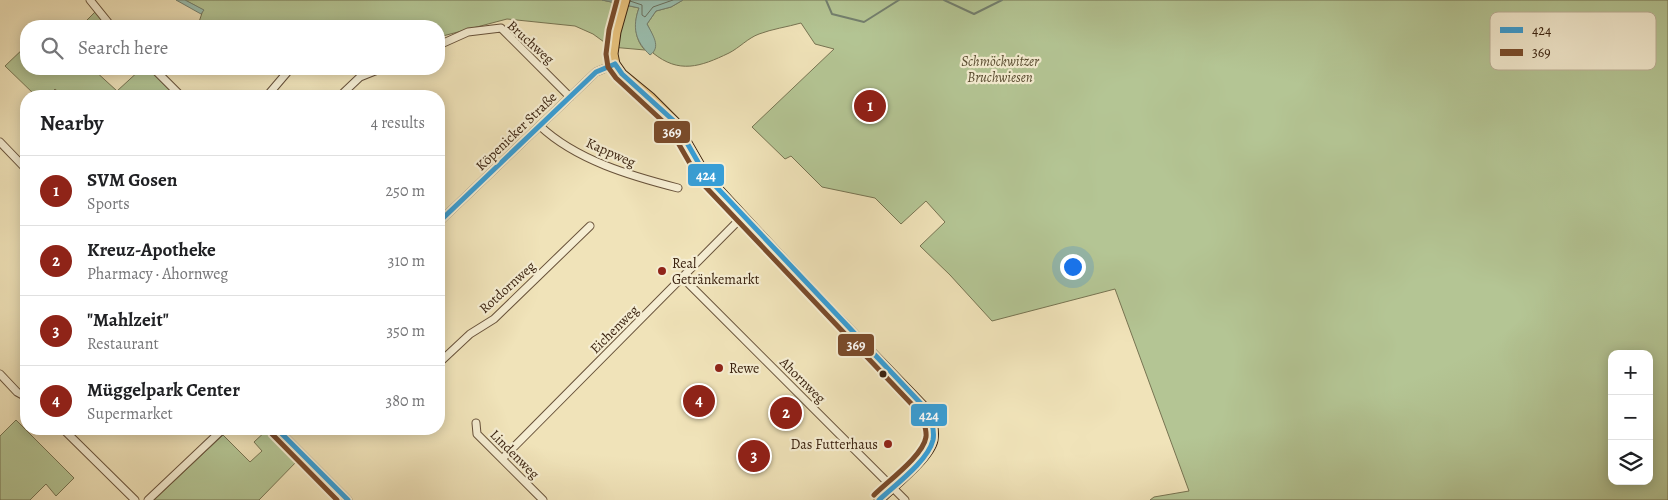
<!DOCTYPE html>
<html lang="en">
<head>
<meta charset="utf-8">
<style>
	:root { --surface:#fff; --page:#f6f6f6; --text:#202124; --muted:#757577; --line:#e0e0e0; --accent:#8f2418 }
	body { margin:0; font-family:Alegreya,serif; background:var(--page); color:var(--text) }
	.controls { position:absolute; right:15px; bottom:15px; display:grid; overflow:hidden; border-radius:10px; box-shadow:0 2px 12px #0003 }
	.controls button { width:45px; height:45px; display:grid; place-items:center; padding:0; border:0; border-bottom:1px solid var(--line); background:var(--surface); color:var(--text); font:25px sans-serif }
	.you { position:absolute; left:1072px; top:266px; width:18px; height:18px; margin:-12px; border:4px solid #fff; border-radius:50%; background:#1a73e8; box-shadow:0 0 0 8px #1a73e833 }
	.badge { display:grid; place-items:center; width:32px; height:32px; border-radius:50%; background:var(--accent); color:#fff; font-size:16px; font-weight:700 }
	.pin { position:absolute; translate:-50% -50%; border:2px solid #fff; box-shadow:0 1px 5px #0006 }
	.list { margin:0; padding:0; list-style:none }
	h2 { display:flex; justify-content:space-between; align-items:center; height:65px; margin:0; padding:0 20px; font-size:21px }
	h2 small { font-size:16px; font-weight:400; color:var(--muted) }
	.list li { display:grid; grid-template-columns:32px 1fr auto; gap:15px; align-items:center; box-sizing:border-box; height:70px; padding:0 20px; border-top:1px solid var(--line) }
	.list b { display:block; font-size:19px; white-space:nowrap }
	.list p { margin:0; font-size:16px; white-space:nowrap; color:var(--muted) }
	.list em { font-size:16px; font-style:normal; color:var(--muted) }
	.icon { flex:none; width:28px; height:28px; fill:none; stroke:currentColor; stroke-width:2; stroke-linecap:round; stroke-linejoin:round }
	.map { position:relative; flex:none; width:1668px; height:500px; overflow:hidden }
	.search { position:absolute; background:var(--surface); box-shadow:0 2px 12px #0003; left:20px; top:20px; width:425px; height:55px; display:flex; align-items:center; gap:12px; box-sizing:border-box; padding:0 18px; border-radius:20px; color:var(--muted); font-size:19px }
	.panel { position:absolute; background:var(--surface); box-shadow:0 2px 12px #0003; left:20px; top:90px; width:425px; height:345px; border-radius:20px }
	.map>svg:first-child { display:block }
	.green { fill:#b4c594; stroke:#777452; fill-rule:evenodd }
	.water { fill:#9abeaf; stroke:#74806f }
	.lines { fill:none; stroke-linecap:round; stroke-linejoin:round }
	.shore { stroke:#6a705f; stroke-width:1 }
	.stream { stroke:#74806f; stroke-width:2 }
	.minor-casing { stroke:#68523a; stroke-width:9 }
	.major-casing { stroke:#3a220f; stroke-width:11 }
	.minor { stroke:#f5edd2; stroke-width:7 }
	.major { stroke:#e8c27c; stroke-width:9 }
	.bus-1-casing { stroke:#f5edd2; stroke-width:9 }
	.bus-2-casing { stroke:#f5edd2; stroke-width:9 }
	.bus-1 { stroke:#389ed6; stroke-width:5 }
	.bus-2 { stroke:#7a4b2a; stroke-width:5 }
	.poi-dot { fill:#8f2418; stroke:#f5edd2; stroke-width:2 }
	.bus-dot { fill:#3a220f; stroke:#f5edd2; stroke-width:2 }
	.labels { text-anchor:middle; stroke-width:4.5; stroke-linejoin:round; paint-order:stroke }
	.street-label { font-size:14px; fill:#3a220f; stroke:#f5edd2 }
	.park-label { font-size:14px; font-style:italic; fill:#584b30; stroke:#f5edd2 }
	.poi-label { font-size:14px; fill:#3a220f; stroke:#f5edd2; text-anchor:start }
	.key { fill:#f5edd2; stroke:#bdb098; stroke-width:1 }
	.key-label { font-size:14px; fill:#3a220f }
	.line-badge { stroke:#f5edd2; stroke-width:2 }
	.badge-label { font-size:14px; text-anchor:middle; font-weight:bold; fill:#fff }
</style>
</head>
<body>
<div class="map">
<svg width="1668" height="500" viewBox="0 0 1668 500">
	<rect width="100%" height="100%" fill="#f0e3b9"/>
	<filter id="stains"><feTurbulence type="fractalNoise" baseFrequency=".004" numOctaves="4"/><feColorMatrix values="0 0 0 0 .2 0 0 0 0 .09 0 0 0 0 .02 0 0 0 .5 -.17"/></filter>
	<radialGradient id="worn" r=".72"><stop offset=".6" stop-color="#630" stop-opacity="0"/><stop offset="1" stop-color="#630" stop-opacity=".3"/></radialGradient>
	<path class="green" d="M185,0H602L639,8C634,21 634,40 645,50L611,47L593,34L575,26L507,19L439,37V26H205L198,25L203,10Z
		M683,0H1668V500H1150L1154,497L1189,491L1115,289L992,321L950,275L920,246L945,222L926,201L901,224L875,198L822,187L791,156L785,159L752,127L834,49L815,44L801,23C787,27 772,29 759,34C748,38 739,48 729,53C700,67 679,74 653,53L651,32L647,24L656,11L671,7ZM1612,354H1649V481H1612Z
		M96,11L108,26H81Z
		M26,46V69H93L117,91L141,69H151L178,96H63L55,89L48,96H36L5,66Z
		M16,420L74,478L56,496L46,484L30,500H0V436Z
		M268,429L299,459L259,500H154L223,435L250,462L262,451L254,442Z"/>
	<path class="water" d="M176,0H185L204,10L201,14Z
		M602,0H683L671,7L656,11L647,24C652,34 662,47 650,55C635,41 632,27 639,8Z"/>
	<g class="lines">
		<path class="shore" d="M630,1L642,5V15L645,17L653,7L673,0"/>
		<path class="stream" d="M826,0L832,14L864,22L899,0
			M944,0L974,14L1002,0"/>
		<g class="minor-casing">
			<path id="minor" d="M90,0L111,26
				M439,45L468,32L501,28L570,97
				M154,69L181,96
				M267,96L290,69
				M340,96L360,77L380,69
				M540,126C576,160 631,176 678,188
				M0,142L26,169
				M439,222L596,72L615,64
				M683,278L905,500
				M439,363L470,334L494,319L590,226
				M0,374L17,392L26,397
				M476,423L477,434L543,500
				M63,429L135,500
				M277,429L348,500
				M502,459L743,216
				M148,500L223,429"/>
		</g>
		<g class="major-casing">
			<path id="major" d="M625,0L616,32L613,54L615,64L622,74L650,97L675,122L706,176L816,295L927,410C931,420 935,428 933,440C930,457 892,487 879,500"/>
		</g>
		<use href="#minor" class="minor"/>
		<use href="#major" class="major"/>
		<g class="bus-1-casing">
			<path id="bus-1" d="M615,64L622,74L675,122L706,176L927,410C931,419 935,430 933,440C928,461 895,485 879,500
				M439,222L596,72L615,64
				M277,429L348,500"/>
		</g>
		<g class="bus-2-casing">
			<path id="bus-2" d="M617,0L609,30L606,54L608,67L616,78L669,127L700,181L921,414C923,421 927,429 926,437C923,456 888,481 874,495
				M272,434L337,500"/>
		</g>
		<use href="#bus-1" class="bus-1"/>
		<use href="#bus-2" class="bus-2"/>
	</g>
	<g class="poi-dot">
		<circle cx="662" cy="271" r="5"/>
		<circle cx="719" cy="368" r="5"/>
		<circle cx="888" cy="444" r="5"/>
	</g>
	<circle class="bus-dot" cx="883" cy="374" r="4.5"/>
	<g class="labels">
		<g class="street-label">
			<text transform="translate(531 42) rotate(42)" y="5">Bruchweg</text>
			<text transform="translate(516 131) rotate(-44)" y="5">Köpenicker Straße</text>
			<text transform="translate(611 152) rotate(24)" y="5">Kappweg</text>
			<text transform="translate(507 287) rotate(-42)" y="5">Rotdornweg</text>
			<text transform="translate(614 329) rotate(-45)" y="5">Eichenweg</text>
			<text transform="translate(803 380) rotate(45)" y="5">Ahornweg</text>
			<text transform="translate(515 454) rotate(45)" y="5">Lindenweg</text>
		</g>
		<g class="park-label">
			<text x="1000" y="66">Schmöckwitzer<tspan x="1000" dy="16">Bruchwiesen</tspan></text>
		</g>
		<g class="poi-label">
			<text x="672" y="268">Real<tspan x="672" dy="16">Getränkemarkt</tspan></text>
			<text x="729" y="373">Rewe</text>
			<text x="878" y="449" text-anchor="end">Das Futterhaus</text>
		</g>
	</g>
	<rect x="1490" y="12" width="166" height="58" rx="8" class="key"/>
	<rect x="1500" y="27" width="23" height="6" fill="#389ed6"/>
	<rect x="1500" y="49" width="23" height="7" fill="#7a4b2a"/>
	<g class="key-label">
		<text x="1532" y="35">424</text>
		<text x="1532" y="57">369</text>
	</g>
	<g class="line-badge">
		<rect x="653" y="120" width="38" height="24" rx="5" fill="#7a4b2a"/>
		<rect x="687" y="163" width="38" height="24" rx="5" fill="#389ed6"/>
		<rect x="837" y="333" width="38" height="24" rx="5" fill="#7a4b2a"/>
		<rect x="910" y="403" width="38" height="24" rx="5" fill="#389ed6"/>
	</g>
	<g class="badge-label">
		<text x="672" y="137">369</text>
		<text x="706" y="180">424</text>
		<text x="856" y="350">369</text>
		<text x="929" y="420">424</text>
	</g>
	<rect width="100%" height="100%" filter="url(#stains)"/>
	<rect width="100%" height="100%" fill="url(#worn)"/>
</svg>
<div class="controls">
<button>+</button>
<button>−</button>
<button><svg class="icon" aria-label="layers" viewBox="0 0 24 24"><path d="M12 4l9 5-9 5-9-5zM3 14l9 5 9-5"/></svg></button>
</div>
<div class="you"></div>
<div class="pin badge" style="left:870px;top:106px">1</div>
<div class="pin badge" style="left:786px;top:413px">2</div>
<div class="pin badge" style="left:754px;top:456px">3</div>
<div class="pin badge" style="left:699px;top:401px">4</div>
<div class="search"><svg class="icon" aria-label="search" viewBox="0 0 24 24"><circle cx="10" cy="10" r="6"/><path d="M15 15l6 6"/></svg>Search here</div>
<section class="panel">
<h2>Nearby<small>4 results</small></h2>
<ul class="list">
<li><span class="badge">1</span><div><b>SVM Gosen</b><p>Sports</p></div><em>250 m</em></li>
<li><span class="badge">2</span><div><b>Kreuz-Apotheke</b><p>Pharmacy · Ahornweg</p></div><em>310 m</em></li>
<li><span class="badge">3</span><div><b>&quot;Mahlzeit&quot;</b><p>Restaurant</p></div><em>350 m</em></li>
<li><span class="badge">4</span><div><b>Müggelpark Center</b><p>Supermarket</p></div><em>380 m</em></li>
</ul>
</section>
</div>
</body>
</html>
